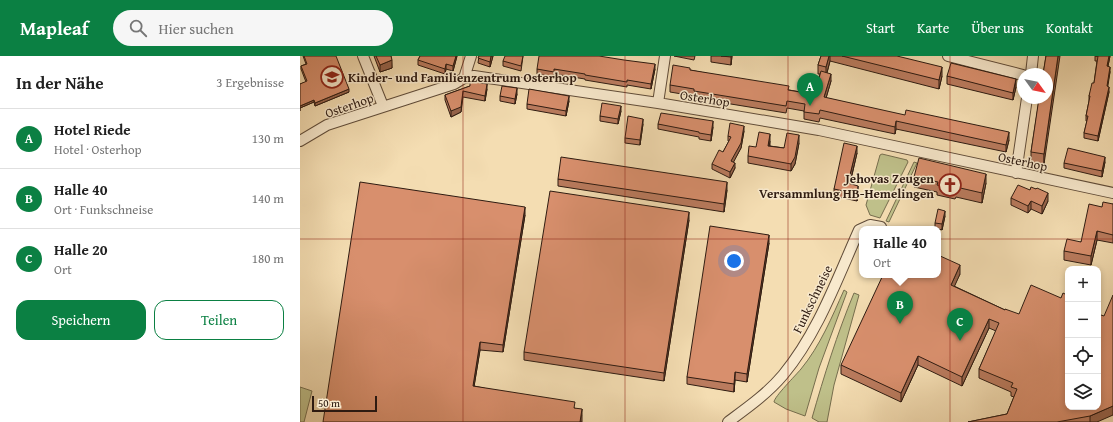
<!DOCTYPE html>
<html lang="de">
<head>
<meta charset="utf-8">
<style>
	:root { --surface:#fff; --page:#f6f6f6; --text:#222; --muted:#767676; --line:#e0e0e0; --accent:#0b8043 }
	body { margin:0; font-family:"Gentium Book Plus",serif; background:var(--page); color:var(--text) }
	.controls { position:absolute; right:12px; bottom:12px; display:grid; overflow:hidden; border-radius:8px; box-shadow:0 2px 6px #0003 }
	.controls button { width:36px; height:36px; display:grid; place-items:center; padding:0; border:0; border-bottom:1px solid var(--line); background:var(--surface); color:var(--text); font:20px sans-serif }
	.compass { position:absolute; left:717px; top:12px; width:36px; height:36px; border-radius:50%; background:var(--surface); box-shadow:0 2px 6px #0003; rotate:123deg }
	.scale { position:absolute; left:12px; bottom:10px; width:65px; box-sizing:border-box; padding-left:4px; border:2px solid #2e1b11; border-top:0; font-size:11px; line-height:14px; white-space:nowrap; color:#2e1b11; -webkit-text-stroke:3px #f8e9cd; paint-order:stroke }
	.you { position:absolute; left:434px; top:205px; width:14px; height:14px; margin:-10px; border:3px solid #fff; border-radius:50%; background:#1a73e8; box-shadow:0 0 0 6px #1a73e833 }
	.badge { display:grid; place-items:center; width:26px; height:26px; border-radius:50%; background:var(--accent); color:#fff; font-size:13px; font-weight:700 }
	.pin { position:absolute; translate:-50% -33px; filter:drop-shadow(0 1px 2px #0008) }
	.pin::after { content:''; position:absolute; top:21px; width:14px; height:12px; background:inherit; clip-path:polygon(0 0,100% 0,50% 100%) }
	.popup { position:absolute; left:559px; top:170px; width:82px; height:52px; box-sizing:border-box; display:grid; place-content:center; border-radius:8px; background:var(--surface); filter:drop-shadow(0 1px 3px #0005); font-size:13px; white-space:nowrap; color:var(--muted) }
	.popup b { font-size:15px; color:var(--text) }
	.popup::after { content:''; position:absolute; left:50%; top:100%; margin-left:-8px; border:8px solid transparent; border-top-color:var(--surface) }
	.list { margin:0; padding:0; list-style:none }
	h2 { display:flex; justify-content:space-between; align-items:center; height:52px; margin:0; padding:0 16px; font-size:17px }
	h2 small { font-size:13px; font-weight:400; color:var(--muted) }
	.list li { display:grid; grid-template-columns:26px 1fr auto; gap:12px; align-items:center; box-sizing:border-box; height:60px; padding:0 16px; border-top:1px solid var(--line) }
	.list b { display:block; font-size:15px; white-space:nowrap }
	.list p { margin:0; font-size:13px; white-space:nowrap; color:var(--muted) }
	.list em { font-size:13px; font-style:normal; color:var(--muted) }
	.actions { display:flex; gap:8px; padding:12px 16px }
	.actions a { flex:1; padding:9px 0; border:1px solid var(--accent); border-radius:12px; text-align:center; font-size:14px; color:var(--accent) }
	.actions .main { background:var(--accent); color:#fff }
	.icon { flex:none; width:22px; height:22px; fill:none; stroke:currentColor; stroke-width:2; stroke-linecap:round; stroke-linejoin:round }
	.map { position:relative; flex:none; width:813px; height:366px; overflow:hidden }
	header { display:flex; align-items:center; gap:24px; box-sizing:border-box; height:56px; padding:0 20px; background:var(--accent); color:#fff }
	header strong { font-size:19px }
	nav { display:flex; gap:22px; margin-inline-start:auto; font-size:14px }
	.search { width:280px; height:36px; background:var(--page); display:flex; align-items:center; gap:10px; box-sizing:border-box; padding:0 14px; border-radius:22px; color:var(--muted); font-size:15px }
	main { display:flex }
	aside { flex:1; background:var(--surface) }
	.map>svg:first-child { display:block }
	.green { fill:#bfc08a; stroke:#766e4e }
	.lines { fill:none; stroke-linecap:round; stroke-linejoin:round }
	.minor-casing { stroke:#604c39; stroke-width:12 }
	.minor { stroke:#f8e9cd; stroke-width:10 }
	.wall { fill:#ba7b5e; stroke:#2e1b11 }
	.shaded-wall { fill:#97644c; stroke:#2e1b11 }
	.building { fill:#d88f6d; stroke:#2e1b11 }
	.grid { fill:none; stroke:#8f2418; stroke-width:1; stroke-opacity:0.55 }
	.labels { text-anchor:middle; stroke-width:3; stroke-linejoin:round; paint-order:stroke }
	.poi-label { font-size:13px; font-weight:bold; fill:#2e1b11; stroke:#f8e9cd; text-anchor:start }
	.street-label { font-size:13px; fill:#2e1b11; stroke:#f8e9cd }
</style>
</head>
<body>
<header>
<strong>Mapleaf</strong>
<div class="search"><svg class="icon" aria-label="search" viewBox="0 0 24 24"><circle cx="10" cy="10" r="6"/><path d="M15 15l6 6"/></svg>Hier suchen</div>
<nav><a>Start</a><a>Karte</a><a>Über uns</a><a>Kontakt</a></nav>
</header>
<main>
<aside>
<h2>In der Nähe<small>3 Ergebnisse</small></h2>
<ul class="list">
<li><span class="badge">A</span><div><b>Hotel Riede</b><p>Hotel · Osterhop</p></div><em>130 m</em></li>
<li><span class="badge">B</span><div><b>Halle 40</b><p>Ort · Funkschneise</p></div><em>140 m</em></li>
<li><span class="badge">C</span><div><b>Halle 20</b><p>Ort</p></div><em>180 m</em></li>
</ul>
<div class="actions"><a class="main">Speichern</a><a>Teilen</a></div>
</aside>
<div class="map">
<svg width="813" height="366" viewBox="0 0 813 366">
	<rect width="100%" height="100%" fill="#f4ddb2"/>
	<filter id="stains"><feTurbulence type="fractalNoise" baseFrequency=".005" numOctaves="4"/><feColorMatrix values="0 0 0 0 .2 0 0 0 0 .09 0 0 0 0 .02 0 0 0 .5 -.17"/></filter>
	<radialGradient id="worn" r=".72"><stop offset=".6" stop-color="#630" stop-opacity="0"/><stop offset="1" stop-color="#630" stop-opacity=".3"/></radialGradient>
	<path class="green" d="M582,98L607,104L608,106L580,162L570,159L566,149L580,99Z
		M614,106L617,107L589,166L586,165Z
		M544,234L547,236L519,312L505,360L486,353L474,346C474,341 496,319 501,313C520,290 532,261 544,234Z
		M554,237L559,239L534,329L527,366H519L512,362C524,320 537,278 554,237Z
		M0,331L12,335L4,366H0Z"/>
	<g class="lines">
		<g class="minor-casing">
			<path id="minor" d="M63,0L83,50
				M648,0L723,19
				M731,18L733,0
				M164,22L171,0
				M358,47L365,0
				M0,85L27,69L154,28L164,22L174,20L358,47L519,74L813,137
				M716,117L727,42
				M428,366C447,352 467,338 483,319C518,277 537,223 559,174L570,169L581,171"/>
		</g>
		<use href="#minor" class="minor"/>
	</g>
	<path class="wall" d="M3,0H4L49,36L15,50L14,46L0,52V55V28L6,26L1,13V10L6,8Z
		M74,0H91L92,12L80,16Z
		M120,0H157L153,15L146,13L145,18L118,9V4Z
		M179,0H193L190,11L178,7Z
		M223,0L221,15L203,10V5Z
		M374,0H395L394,4Z
		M411,0H432L431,9L411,6Z
		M521,0H597L642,20L639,33L530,5L527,17L531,25L526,42L709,84L706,96L596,73L595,78L520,62L519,66L504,63V55L487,52L486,57L394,42V40L370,36V29L390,14L489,34L506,37L515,36L520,18H518V9Z
		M746,0L744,108L731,106V96Z
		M795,0H810L808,10L810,16L807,31L809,36L798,85L784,82V77L787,65H786V60L789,45V40L794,27L797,5H795Z
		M237,13H355L351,33L327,29V31L285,24V23L254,18V21L237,18Z
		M647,20L716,31L713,44L647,28Z
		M170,30L187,33L185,45L163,41L161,56L151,61L145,44V39Z
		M217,38L215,48L200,45V40Z
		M269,45L266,60L227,53V48Z
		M321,55L318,68L300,65V60Z
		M343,68L340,89L325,87V82Z
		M358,68L413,71L411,85L399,83V81L358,73Z
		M444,75L441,92L433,106L435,112L430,122L412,113V108L423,96L429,85H428V80Z
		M470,85V90L484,92L499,87L495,108L491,115L448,107V100L456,91Z
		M557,97L550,128L558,137L557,145L534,140V133Z
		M805,106L802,121L764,112V107Z
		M614,121L686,127L682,147L656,141L655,143L637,139V136L614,131Z
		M258,123L427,134L424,156L258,130Z
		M736,133L748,145L742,158L731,153L728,157L711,149V142L730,134Z
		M813,148V187L797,184L791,209L764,204V195L781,186L802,151Z
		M225,159L203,296L180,294L174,330L275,352L282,360L23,366Z
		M645,160L642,174L635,172V167Z
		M389,164L364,325L224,304V296Z
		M469,187L447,326L435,324L434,336L387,328V321Z
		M660,218L654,230L705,254L798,351L797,366H668L707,358L714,341L711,340V336L679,322V313L696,275L689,272L662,330L618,309L601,346L541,318V309Z"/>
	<path class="shaded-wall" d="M156,0H157L153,15V10Z
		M191,0H193L190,11V6Z
		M431,0H432L431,9Z
		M529,0H530V5L526,20V11Z
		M758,0H760L744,108V98Z
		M809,0H810L807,15V10Z
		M92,4V12L80,16V9Z
		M146,8V13L145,18V13Z
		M355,8V13L351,33V28Z
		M642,11V20L639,33V24Z
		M810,11V16L807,36V30Z
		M531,18V25L524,49V41Z
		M716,23V31L713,44V37Z
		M187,28V33L185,45V40Z
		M809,31V36L798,85V80Z
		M217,32V38L215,48V43Z
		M49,33V36L15,50V47Z
		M163,35L161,56L151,61V55Z
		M269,40V45L266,60V55Z
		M14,44V46L0,52V50Z
		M321,50V55L318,68V63Z
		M343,63V68L340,89V84Z
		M413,65V71L411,85V79Z
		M596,65V73L595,78V71Z
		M444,70V75L441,92L431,111V105Z
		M709,76V84L706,96V89Z
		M470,78V85L468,97V90Z
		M499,79V87L495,108L491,115V108Z
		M557,90V97L548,135V127Z
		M805,101V106L802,121V115Z
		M435,107V112L430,122V116Z
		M686,118V127L682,147V137Z
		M427,126V134L424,156V148Z
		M558,130V137L557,145V138Z
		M748,137V145L742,158V150Z
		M731,145V153L728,157V150Z
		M225,151V159L203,296V289Z
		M645,155V160L642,174V168Z
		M389,156V164L364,325V317Z
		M797,175V184L791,209V200Z
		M469,179V187L447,326V318Z
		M660,209V218L651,238V229Z
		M689,263V272L662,330V321Z
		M180,286V294L173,337V330Z
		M618,300V309L601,346V337Z
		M435,316V324L434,336V328Z
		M813,350V359L797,366H790V360Z
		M282,353V366H280Z"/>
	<path class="building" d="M4,0H36L49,33L15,47L14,44L0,50V28L7,25L1,10L7,8Z
		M76,0H91L92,4L80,9Z
		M120,0H156L153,10L146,8L145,13L118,4Z
		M179,0H191L190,6L178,2Z
		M205,0H223L221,10L203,5Z
		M239,0H299L324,4L355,8L351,28L327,24V26L285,19V18L254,13V16L237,13Z
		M421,0H431V1Z
		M521,0H529L526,11L518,9Z
		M542,0H597L642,11L639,24Z
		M746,0H758L744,98L731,96L739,42H747V18H743Z
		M795,0H809L807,10L810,11L807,30L809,31L798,80L784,77L788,60H786L790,40H789L792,27H794L798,0Z
		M651,7L716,23L713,37L647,20Z
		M373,9L390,12V14L489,30L488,34L506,37L507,35L515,36L521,15L531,18L524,41L605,59L606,54L709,76L706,89L596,65L595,71L520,54L519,58L504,56L505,48L487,45L486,50L394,35V33L370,29Z
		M170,25L187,28L185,40L163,35L161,51L151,55L145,39L170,30Z
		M202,30L217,32L215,43L200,40Z
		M229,33L269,40L266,55L227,48Z
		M302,47L321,50L318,63L300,60Z
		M361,57L413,65L411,79L399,77V76L358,68Z
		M328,60L343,63L340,84L325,82Z
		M430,67L444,70L441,87L431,105L435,107L430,116L412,108L419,94L423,96L431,81L428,80Z
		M459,76L470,78L468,90L484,92L487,77L499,79L495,101L491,108L448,100L449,90L456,91Z
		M544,87L557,90L548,127L558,130L557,138L534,133Z
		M768,92L805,101L802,115L764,107Z
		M261,101L427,126L424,148L258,123Z
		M619,102L686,118L682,137L656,131L655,134L637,129L638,126L614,121Z
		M60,126L225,151L203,289L180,286L173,330L275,346L274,352L282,353L280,366H23Z
		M718,129L730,134L731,131L736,133L737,132L748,137L742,150L731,145L728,150L711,142Z
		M250,135L389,156L364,317L224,296Z
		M803,146L813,148V179L797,175L791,200L764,195L767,183L781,186L789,148L802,151Z
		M638,153L645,155L642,168L635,167Z
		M410,170L469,179L447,318L435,316L434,328L387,321Z
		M638,199L660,209L651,229L705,254V253L719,258L731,229L761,242L763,237L767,239L768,238V351H798V258L804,260L813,239V350L790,360L757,366H668L707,358L717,333L711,331L713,327L679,313L699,267L689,263L662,321L618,300L601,337L541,309L583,219H638Z"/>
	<path class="grid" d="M163,0V366M325,0V366M488,0V366M650,0V366M0,183H813"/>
	<defs>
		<g id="school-ring" transform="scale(1.15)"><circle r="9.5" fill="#f8e9cd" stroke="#8f2418" stroke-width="1.5"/><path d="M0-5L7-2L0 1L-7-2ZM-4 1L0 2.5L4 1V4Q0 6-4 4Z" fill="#8f2418"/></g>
		<g id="church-ring" transform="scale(1.15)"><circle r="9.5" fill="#f8e9cd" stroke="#8f2418" stroke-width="1.5"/><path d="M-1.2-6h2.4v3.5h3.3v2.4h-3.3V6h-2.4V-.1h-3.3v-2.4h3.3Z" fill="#8f2418"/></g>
	</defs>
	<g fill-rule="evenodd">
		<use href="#school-ring" x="32" y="21"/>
		<use href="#church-ring" x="650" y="129"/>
	</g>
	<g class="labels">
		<g class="poi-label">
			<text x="48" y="26">Kinder- und Familienzentrum Osterhop</text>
			<text x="634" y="127" text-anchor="end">Jehovas Zeugen<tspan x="634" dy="15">Versammlung HB-Hemelingen</tspan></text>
		</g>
		<g class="street-label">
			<text transform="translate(405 42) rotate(9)" y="5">Osterhop</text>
			<text transform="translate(49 49) rotate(-19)" y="5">Osterhop</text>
			<text transform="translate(723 105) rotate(12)" y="5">Osterhop</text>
			<text transform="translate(512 243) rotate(-64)" y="5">Funkschneise</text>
		</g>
	</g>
	<rect width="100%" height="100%" filter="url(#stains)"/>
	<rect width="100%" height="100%" fill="url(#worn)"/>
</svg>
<div class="controls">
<button>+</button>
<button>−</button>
<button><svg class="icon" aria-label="locate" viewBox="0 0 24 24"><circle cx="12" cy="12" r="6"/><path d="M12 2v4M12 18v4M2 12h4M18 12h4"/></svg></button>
<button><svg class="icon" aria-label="layers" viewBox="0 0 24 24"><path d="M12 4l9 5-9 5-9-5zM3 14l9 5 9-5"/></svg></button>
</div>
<svg class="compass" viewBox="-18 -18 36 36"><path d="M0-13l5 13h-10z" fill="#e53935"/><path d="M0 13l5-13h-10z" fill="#767676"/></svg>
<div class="scale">50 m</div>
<div class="you"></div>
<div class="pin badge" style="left:510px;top:50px">A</div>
<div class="pin badge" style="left:600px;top:268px">B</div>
<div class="popup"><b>Halle 40</b>Ort</div>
<div class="pin badge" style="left:660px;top:285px">C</div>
</div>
</main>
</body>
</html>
